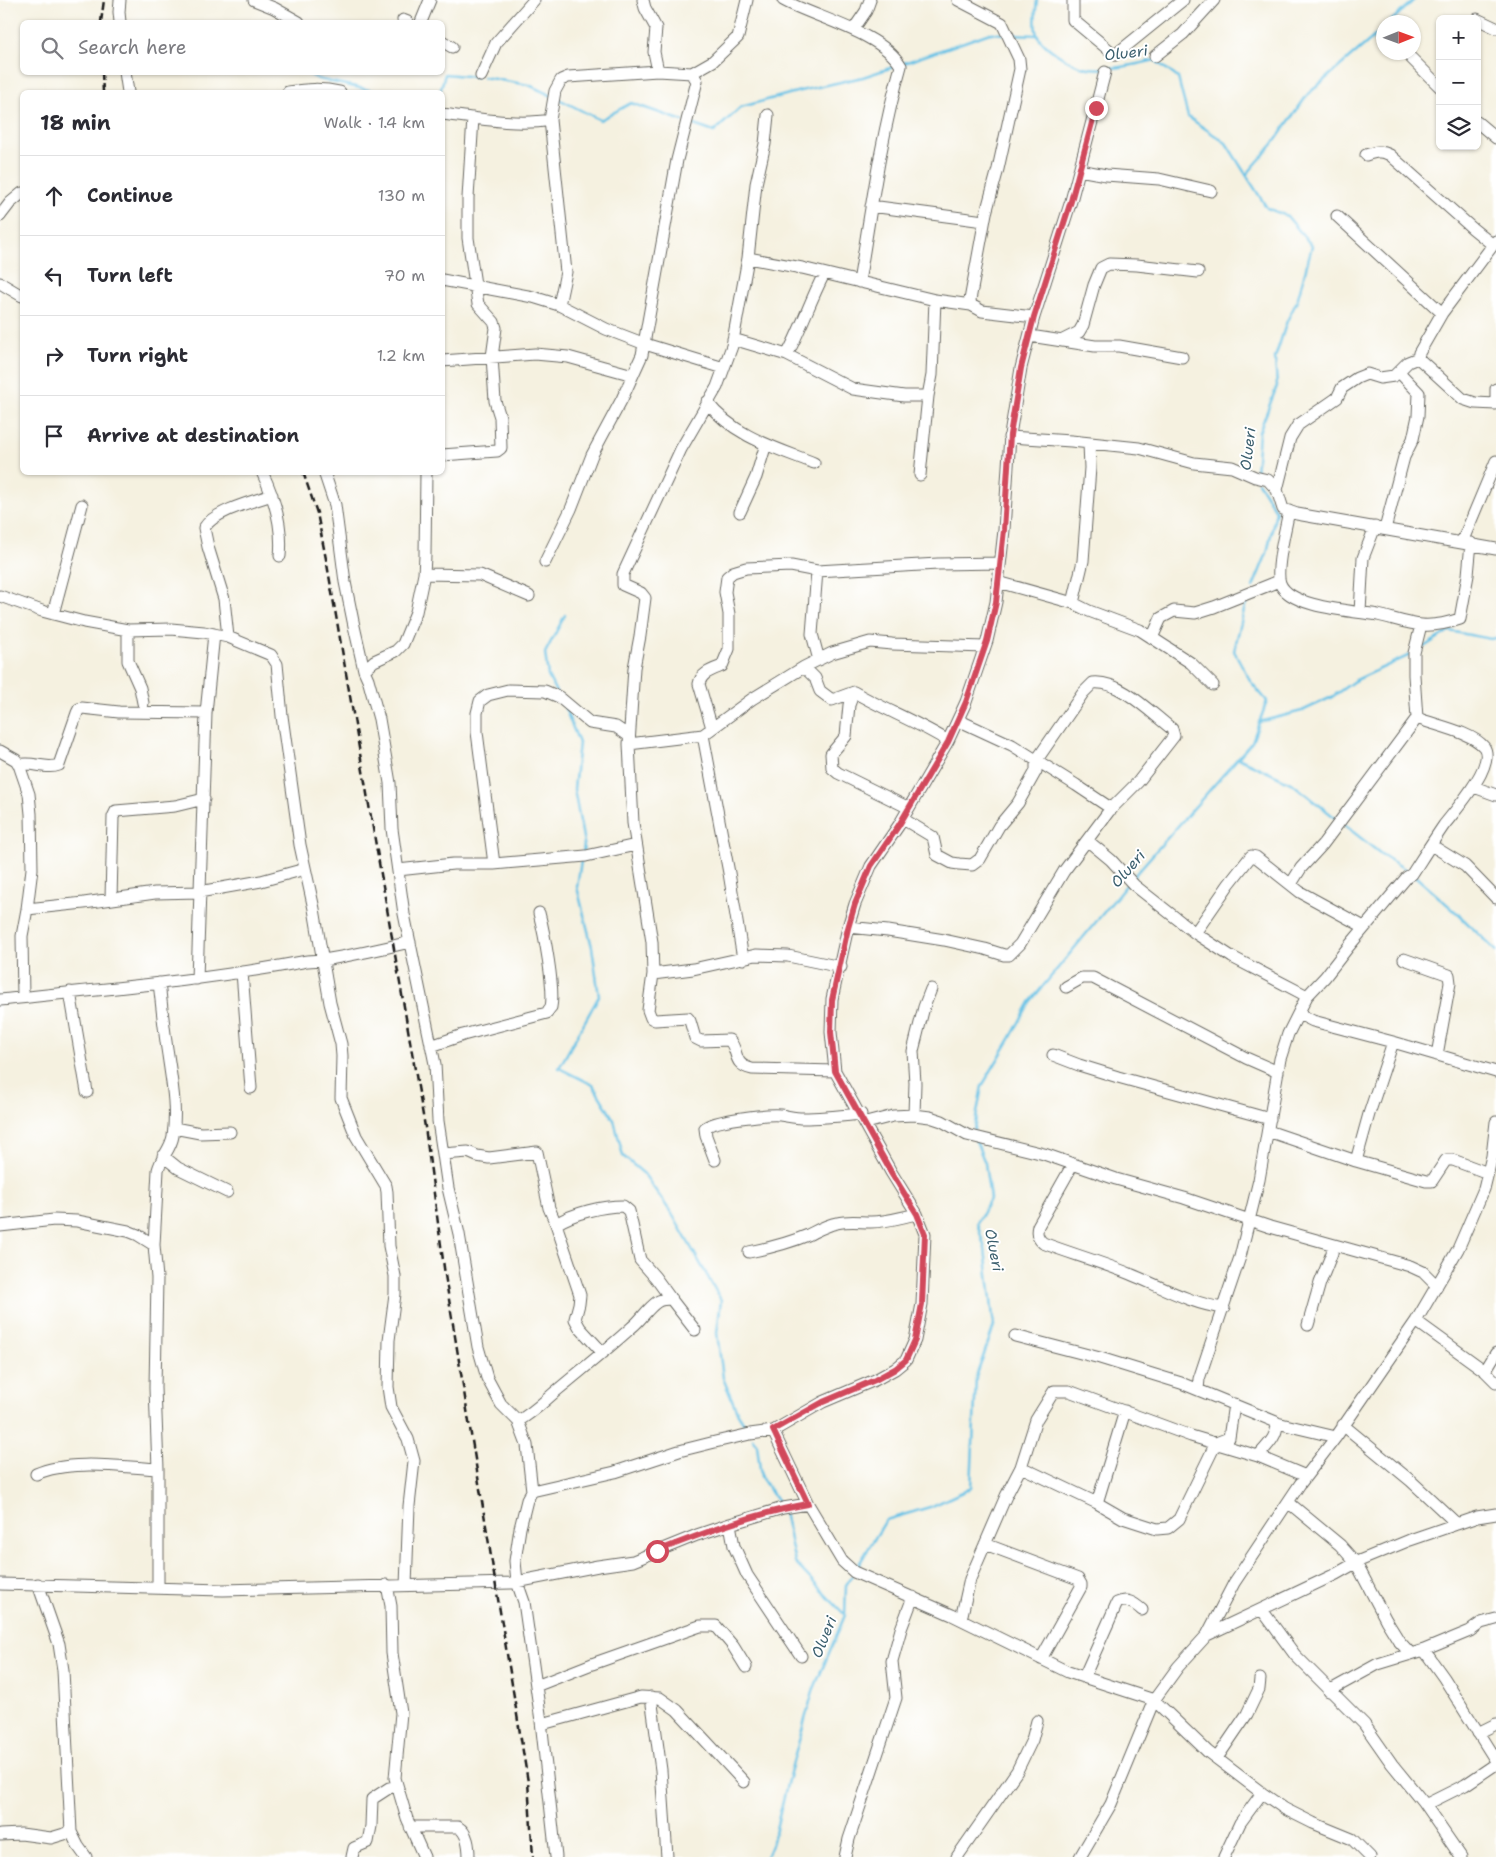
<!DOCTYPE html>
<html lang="en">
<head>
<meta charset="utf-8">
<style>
	:root { --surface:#fff; --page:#f2f2f3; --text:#2b2b33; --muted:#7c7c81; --line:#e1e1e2 }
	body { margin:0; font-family:"Shantell Sans",sans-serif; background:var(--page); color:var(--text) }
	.controls { position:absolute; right:15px; top:15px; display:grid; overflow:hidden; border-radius:8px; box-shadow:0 1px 4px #0004 }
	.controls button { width:45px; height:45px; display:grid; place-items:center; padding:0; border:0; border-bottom:1px solid var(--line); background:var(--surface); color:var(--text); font:25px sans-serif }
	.compass { position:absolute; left:1376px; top:15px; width:45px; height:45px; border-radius:50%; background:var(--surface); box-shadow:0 1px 4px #0004; rotate:89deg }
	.stop { position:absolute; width:15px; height:15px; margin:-11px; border:4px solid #d1495b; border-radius:50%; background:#fff }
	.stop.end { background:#d1495b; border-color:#fff; box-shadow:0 1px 5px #0008 }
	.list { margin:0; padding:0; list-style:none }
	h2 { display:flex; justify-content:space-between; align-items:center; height:65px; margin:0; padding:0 20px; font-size:21px }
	h2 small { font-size:16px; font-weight:400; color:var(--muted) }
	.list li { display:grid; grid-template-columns:32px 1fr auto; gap:15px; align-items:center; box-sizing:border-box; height:80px; padding:0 20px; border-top:1px solid var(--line) }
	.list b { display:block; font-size:19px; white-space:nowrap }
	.list em { font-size:16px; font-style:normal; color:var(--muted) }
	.icon { flex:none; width:28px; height:28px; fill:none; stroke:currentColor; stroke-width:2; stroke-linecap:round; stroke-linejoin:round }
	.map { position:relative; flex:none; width:1496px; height:1857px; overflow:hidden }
	.search { position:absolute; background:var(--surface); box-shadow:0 1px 4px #0004; left:20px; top:20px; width:425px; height:55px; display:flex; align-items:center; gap:12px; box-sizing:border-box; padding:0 18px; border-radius:8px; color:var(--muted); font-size:19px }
	.panel { position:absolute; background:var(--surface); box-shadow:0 1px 4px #0004; left:20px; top:90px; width:425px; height:385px; border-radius:8px }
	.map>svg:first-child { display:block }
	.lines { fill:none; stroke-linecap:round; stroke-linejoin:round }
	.stream { stroke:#68c2e6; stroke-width:2.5 }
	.minor-casing { stroke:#686761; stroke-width:13 }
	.minor { stroke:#fff; stroke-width:11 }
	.rail { stroke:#1c1c1c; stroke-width:2.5; stroke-dasharray:8 4; stroke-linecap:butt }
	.route { stroke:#d1495b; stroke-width:6 }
	.labels { text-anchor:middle; stroke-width:4; stroke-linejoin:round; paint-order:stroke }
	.water-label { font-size:15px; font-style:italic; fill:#3a5e6d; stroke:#fff }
</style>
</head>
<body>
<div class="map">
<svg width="1496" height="1857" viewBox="0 0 1496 1857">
	<rect width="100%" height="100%" fill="#fff"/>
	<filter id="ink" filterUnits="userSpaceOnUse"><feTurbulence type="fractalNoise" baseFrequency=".02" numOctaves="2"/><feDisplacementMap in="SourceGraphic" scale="10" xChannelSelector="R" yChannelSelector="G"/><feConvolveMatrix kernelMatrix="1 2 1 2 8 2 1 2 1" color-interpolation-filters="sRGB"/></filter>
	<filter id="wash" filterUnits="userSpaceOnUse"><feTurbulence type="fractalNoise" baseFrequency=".0096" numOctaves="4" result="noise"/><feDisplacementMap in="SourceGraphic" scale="20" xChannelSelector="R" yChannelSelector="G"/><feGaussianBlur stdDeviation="1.12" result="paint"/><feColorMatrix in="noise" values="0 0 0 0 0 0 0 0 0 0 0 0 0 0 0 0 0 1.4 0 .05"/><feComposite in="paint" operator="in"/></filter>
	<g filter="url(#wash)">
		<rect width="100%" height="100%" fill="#f5f1e0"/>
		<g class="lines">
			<path class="stream" d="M1037,0C1036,8 1034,27 1037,34C1042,47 1071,64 1083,67C1104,72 1135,65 1155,60L1178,78L1188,117L1226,143L1267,208L1287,216L1312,246L1297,301L1287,321L1275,358L1277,386L1259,432L1256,475
				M1390,22L1414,0
				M1011,34L1037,35
				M904,63L990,33L1003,34
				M305,72L318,79L379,92
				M483,77L529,85L552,96
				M440,92L445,74L477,77
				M557,98L600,120L631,103L683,121
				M691,124L714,132L741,107L800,91L863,77L896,66
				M1247,174L1273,144L1308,94L1384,28
				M1253,587L1267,553L1276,511L1258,482
				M1419,650L1449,631L1491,639L1496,638
				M556,692L548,676L545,653L565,615
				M565,708L579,743L574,789L584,843L583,853
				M1259,722L1302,711L1332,697L1354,681L1410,655
				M1238,758L1293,784L1338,820
				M1342,823L1381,854L1408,871
				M581,861L577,887L592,947L599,996L559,1068L593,1085L614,1120L623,1156L644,1174L672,1214L721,1300L717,1333L723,1378L738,1414L749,1431
				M1415,876L1458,914L1496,951
				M1133,877L1252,742L1267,701L1251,682L1234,651L1245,606L1249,597
				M973,1134L982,1086L1010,1039L1030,1002L1128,883
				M753,1438L757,1445L761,1477L780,1505
				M784,1512L795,1563L845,1615
				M856,1569L886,1520L930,1507L971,1488L976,1377L994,1326L985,1249L977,1223L990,1199L985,1163L976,1141
				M766,1857L773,1841L788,1780L813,1691L845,1615L846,1585L852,1576"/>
		</g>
	</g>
	<g filter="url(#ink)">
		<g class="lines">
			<g class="minor-casing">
				<path id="minor" d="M254,0L274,8L299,22
					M643,0L645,8L656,28L654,52L658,71L692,73L713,61L738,37L747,0
					M783,0C816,18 882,33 901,66C881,136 871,210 859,282
					M958,0L1002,23L1019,59L1020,69L998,169L986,213L970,300L971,305
					M1073,0V20L1115,55L1183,0
					M1477,19L1496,28
					M403,20L408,22
					M120,22L119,12L120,0
					M421,22L430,0
					M853,30L866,11L870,0
					M442,41L452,47
					M1155,56L1183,34L1214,0
					M1411,58L1440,87
					M125,72L128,92
					M481,76L496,43L534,0
					M288,92C307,89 322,88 340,92
					M442,114C474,118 518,126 550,120
					M768,115L765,144L756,184L748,258L732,346L717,387L681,449L623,574V585L641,593L645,598L640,636L634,668L629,744L633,823L652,942L653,974L648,1010L651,1018L655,1020L688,1018L690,1021L695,1038L701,1041L729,1040C740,1051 731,1064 752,1069L835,1071
					M1477,122L1496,138
					M1366,155C1375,152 1381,150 1390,155L1472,228L1493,245
					M1079,170L1106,175L1159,179L1211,191
					M871,206L984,221
					M0,216L10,203L22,193
					M1337,216L1442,313
					M748,258L802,268L935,300L971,305L982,311L1034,317
					M442,280L533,297L559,305L606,329L645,344L724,368
					M0,283L22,296
					M559,305L566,272L550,120L555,91L561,80L568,77L658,71
					M1030,336L1095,346H1119L1182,357
					M733,339L787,355L853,389L904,396H928
					M1063,340L1079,332L1083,325L1094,285L1101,268L1109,264L1137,265L1198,272
					M787,355C801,329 810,301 824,274
					M1418,358L1419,353L1442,313L1496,241
					M1418,358L1463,399L1475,403L1496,404
					M442,361L535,354L568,357L633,375
					M1496,389V398
					M707,402C733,436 776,448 814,463
					M1009,437L1071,441L1139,448L1194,463L1232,467L1255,477L1268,480L1277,490L1283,509L1297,514L1496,549
					M442,455L497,451L501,448L500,417L495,401L492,357L496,328L494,322L478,304L468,238V198L473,118
					M262,472C275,499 283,527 280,556
					M324,472L335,505L345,582L354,626L364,670L368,679L379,719L390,783L392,829L404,914L435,1064L438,1121L443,1154L448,1188L459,1234L478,1347L487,1378L501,1404L518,1421L527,1445L532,1491L527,1500L520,1528L515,1561L517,1582L524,1602L541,1721L556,1857
					M920,475L928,396L932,375L935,300
					M1277,490L1290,438L1298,425L1337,398L1342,388L1357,378L1367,374L1380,378L1394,376L1408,362L1418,358
					M1289,511C1286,527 1275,569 1280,583C1289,608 1355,611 1378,615C1392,618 1408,624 1422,625C1435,626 1448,623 1460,619L1468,575L1471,543
					M740,512L756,477L766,444
					M1385,529L1404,457L1413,439L1418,416L1419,393L1399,372
					M1462,542L1496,461
					M545,562L571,509L592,455L622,399L642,355L677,160L697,81L692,73
					M817,571L812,634L819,660
					M424,574L480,575L529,596
					M998,582L1073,603L1089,611L1140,630L1191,663L1213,685
					M0,596L42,611L84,622L128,630L171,629L204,632L228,637L271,655L277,664L282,716L300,845L314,909L330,1003L341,1044L342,1056L341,1098L356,1136L386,1186L387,1192L389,1246L395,1276V1294L389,1340L388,1387L391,1407L408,1439L414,1461L409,1506L406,1586
					M1073,603L1083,561L1090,468L1089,443
					M1360,612L1363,558L1375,527
					M53,614L82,505
					M128,630V661L140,688L143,703
					M228,637L224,599L208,547L204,528C214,511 254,501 272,495
					M1152,638L1161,618L1174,611L1195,613L1214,607L1279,581
					M804,667L815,678L820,691L832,700L854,692C885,710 918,722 948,741
					M364,670L374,661L396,651L403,644L416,612L424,574L425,556L426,472
					M854,692L849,705L846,736L831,754L832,768L838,773L909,808
					M958,720L1012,745L1076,785L1112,809
					M712,728L699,684C701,673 712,670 722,666L729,649V614L725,592L727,577L733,572L746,568L791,566L817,571L938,564L1000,563
					M703,735L729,873L743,959
					M629,744L703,735L752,699L804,667L832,653L870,642L892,644L985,647
					M0,751L16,760L19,765L29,794L31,814L32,869L27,909L22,936L23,997
					M19,765C32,761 46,770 59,765L77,713L79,709L82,708L119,712L206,713
					M1474,787L1496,795
					M1088,841L1111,860L1134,885L1195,933L1232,957L1307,996
					M1431,845L1465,866L1496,898
					M494,864L586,856L636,845
					M398,870L453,864H494L477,732V713L480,701L488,695L508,690L545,691L559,697L590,723L616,727L629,736
					M1291,884L1301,868L1323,844L1417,718L1414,675V653L1421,625
					M111,899L113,817L116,811L175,806L204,799
					M27,909L84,903L155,893L199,892L261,881L305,869
					M848,927L888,931L944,940L985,949L1004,955H1009L1020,944L1064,871L1109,811L1138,782L1174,736L1172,729C1151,713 1120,680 1093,683L1083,693L1036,761V771L1018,803L999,826L980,859L972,865L959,864L952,863L937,855L933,837L903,819
					M1195,933L1229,884L1251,856L1256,857L1300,892L1364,927
					M1404,959L1449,975L1450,983L1437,1055
					M242,972L251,1088
					M653,974L693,969L756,955L788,956L841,967
					M197,979L206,713L214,634
					M1066,987L1082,978H1093L1246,1058L1278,1072
					M70,992L87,1092
					M0,1000C101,989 202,981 302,962C309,960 317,961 324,960C353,955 381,949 410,942
					M1299,1014L1313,1021L1393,1042L1496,1072
					M431,1046L463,1035L547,1013C547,1012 550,1008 551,1007C555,989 544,932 539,913
					M1053,1055L1079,1065L1118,1077L1270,1119
					M914,1115L915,1083L913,1051L924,1007L931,989
					M866,1123L893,1116L914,1115L930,1117L942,1121L967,1135L1044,1154L1116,1179L1184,1198L1270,1227L1410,1266L1423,1272L1437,1286
					M174,1128L200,1133L230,1132
					M1268,1131L1356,1161L1426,1181H1432L1446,1160H1453L1488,1173
					M443,1154L468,1152L477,1156L489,1158L537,1152L549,1208L556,1224L580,1295L579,1304L575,1319L580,1328L603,1353
					M163,1156L178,1168L227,1192
					M715,1160L706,1136L705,1128C713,1120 767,1114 780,1115C788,1116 795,1118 803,1118C822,1118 841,1116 861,1114
					M1356,1161L1369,1114L1393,1042
					M1073,1164L1038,1226C1036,1233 1037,1238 1043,1243C1072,1254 1101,1262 1130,1274C1160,1286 1191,1304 1224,1308
					M556,1224C574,1213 602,1206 623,1206L629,1211L640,1260L655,1277L671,1299
					M0,1226L54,1220L77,1221L128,1231L138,1235L154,1245
					M749,1252C769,1248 789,1243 808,1235C818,1230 826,1225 837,1223C849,1220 859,1222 871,1222C887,1222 902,1217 917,1214
					M1416,1321L1485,1371L1496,1382
					M1308,1325L1320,1283L1332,1253L1333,1245
					M1015,1336L1100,1358L1181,1383L1276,1422C1280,1434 1266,1447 1258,1456L1306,1476
					M1485,1371L1496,1353
					M1198,1390L1199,1379L1214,1334L1240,1257L1259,1180L1280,1059L1288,1034L1307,996L1325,977L1349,946L1407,877L1412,874C1423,857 1433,841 1444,825C1455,811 1496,765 1484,747C1472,732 1434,725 1417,718
					M518,1421C536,1411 546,1399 561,1387C585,1367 609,1348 632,1327C641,1320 647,1309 657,1302C661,1299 666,1299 671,1299L695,1330
					M1277,1423L1336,1437
					M1343,1425L1411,1481L1457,1524
					M773,1431L808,1504L842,1561L854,1572L952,1615L1068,1672L1154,1700L1208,1752L1262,1793L1285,1809L1313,1823L1352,1839L1370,1857
					M1021,1467L1097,1503L1123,1518L1157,1529L1168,1528L1179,1519L1216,1443L1229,1438L1234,1404
					M36,1474C68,1459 123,1467 158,1469
					M532,1491L615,1472L679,1451L715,1442L750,1434L773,1431L823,1402L875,1380L895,1369L906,1360L915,1340L922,1304L925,1234L917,1214L891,1172L835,1071L831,1032L832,999L848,927L855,904L871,866L899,825L948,741L966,702L987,641L996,602L1004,530L1010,435L1021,368L1034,317L1071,201L1105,72
					M1288,1502L1340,1545L1356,1563L1386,1620L1399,1641L1410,1653
					M1097,1503L1125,1411
					M730,1524L734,1546L747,1575L801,1656
					M985,1544L1078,1579L1081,1584V1587L1041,1659
					M0,1584L223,1590L511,1583L598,1566L633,1561L697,1535L730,1524L783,1508L808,1504
					M38,1584L59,1644L63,1670L71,1832L78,1846L86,1857
					M387,1585L391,1606L392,1653L401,1713L395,1778L407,1819L424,1857
					M158,1587V1469L155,1388L157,1278L154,1245L158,1170C161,1157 171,1149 173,1136C177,1108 172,1083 168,1055C164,1031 162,1007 159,983
					M1262,1610L1295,1655L1364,1724L1392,1764L1423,1802L1461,1857
					M961,1619L970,1579L1006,1496L1021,1467L1036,1420L1054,1391H1069L1191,1436L1258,1456
					M1207,1635L1336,1574L1359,1561L1410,1540L1477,1517L1496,1514
					M1424,1650L1444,1678L1496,1761
					M1084,1677L1117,1603C1127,1598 1134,1603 1142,1610
					M536,1686L592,1664L700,1626H716L733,1646L746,1667
					M1329,1691L1378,1664L1424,1650L1470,1631L1481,1623L1496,1619
					M651,1697L661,1770L667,1857
					M542,1724L641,1697L660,1698L677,1710L744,1782
					M1478,1733L1496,1724
					M1217,1758L1247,1714L1259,1689L1260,1679
					M1425,1805L1465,1785L1496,1764
					M410,1827H458C468,1833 469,1846 469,1857
					M0,1835L21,1834L51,1838L71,1832
					M352,1857L354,1848L368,1842L371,1826L372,1799L389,1788L397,1786
					M845,1857L849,1839L896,1698L892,1661L901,1629L913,1597
					M957,1857L1017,1771L1032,1740L1037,1721
					M1080,1857L1111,1804L1154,1700L1178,1667L1207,1635L1234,1583L1300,1484L1336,1437L1416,1321L1443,1275L1458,1249L1484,1189L1492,1156L1496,1122
					M1224,1857L1240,1823L1262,1793"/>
			</g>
			<use href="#minor" class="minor"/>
			<path class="rail" d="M101,22L104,0
				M102,72L103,92
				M303,472L317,513L327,564L425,1127L445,1275L467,1410L528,1782L533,1857"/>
		</g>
	</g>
	<g class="lines" filter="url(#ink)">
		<path class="route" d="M657,1551C706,1532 756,1513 808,1504L773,1430L823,1402L875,1380L895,1369L906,1360L915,1340L922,1304L925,1234L917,1214L891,1172L835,1071L831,1032L832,1000L848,928L855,904L871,866L899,825L948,742L966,702L987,641L996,602L1004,530L1010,435L1021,368L1034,317L1071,201L1096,108"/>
	</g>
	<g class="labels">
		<g class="water-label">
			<text transform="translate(1126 53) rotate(-7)" y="5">Olueri</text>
			<text transform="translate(1248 449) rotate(-83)" y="5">Olueri</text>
			<text transform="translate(1128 869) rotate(-49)" y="5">Olueri</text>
			<text transform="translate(994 1250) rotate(79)" y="5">Olueri</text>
			<text transform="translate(824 1637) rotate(-68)" y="5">Olueri</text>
		</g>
	</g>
</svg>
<div class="controls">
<button>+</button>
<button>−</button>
<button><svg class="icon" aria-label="layers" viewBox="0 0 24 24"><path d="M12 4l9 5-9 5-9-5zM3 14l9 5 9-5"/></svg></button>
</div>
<svg class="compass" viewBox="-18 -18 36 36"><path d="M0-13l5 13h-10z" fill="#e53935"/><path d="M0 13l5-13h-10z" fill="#7c7c81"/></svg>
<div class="stop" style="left:657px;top:1551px"></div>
<div class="stop end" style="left:1096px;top:108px"></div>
<div class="search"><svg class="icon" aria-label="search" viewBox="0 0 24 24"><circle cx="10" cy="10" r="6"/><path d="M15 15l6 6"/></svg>Search here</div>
<section class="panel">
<h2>18 min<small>Walk · 1.4 km</small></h2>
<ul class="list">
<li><svg class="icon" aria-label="ahead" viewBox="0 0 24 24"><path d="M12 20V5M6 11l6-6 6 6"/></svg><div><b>Continue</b></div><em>130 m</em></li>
<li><svg class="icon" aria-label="left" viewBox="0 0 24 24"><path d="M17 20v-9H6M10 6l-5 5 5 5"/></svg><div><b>Turn left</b></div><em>70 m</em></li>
<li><svg class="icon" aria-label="right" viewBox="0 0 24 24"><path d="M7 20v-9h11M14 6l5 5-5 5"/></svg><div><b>Turn right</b></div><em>1.2 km</em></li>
<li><svg class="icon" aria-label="arrive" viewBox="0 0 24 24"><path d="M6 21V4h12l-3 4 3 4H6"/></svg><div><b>Arrive at destination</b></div></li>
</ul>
</section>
</div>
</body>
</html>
